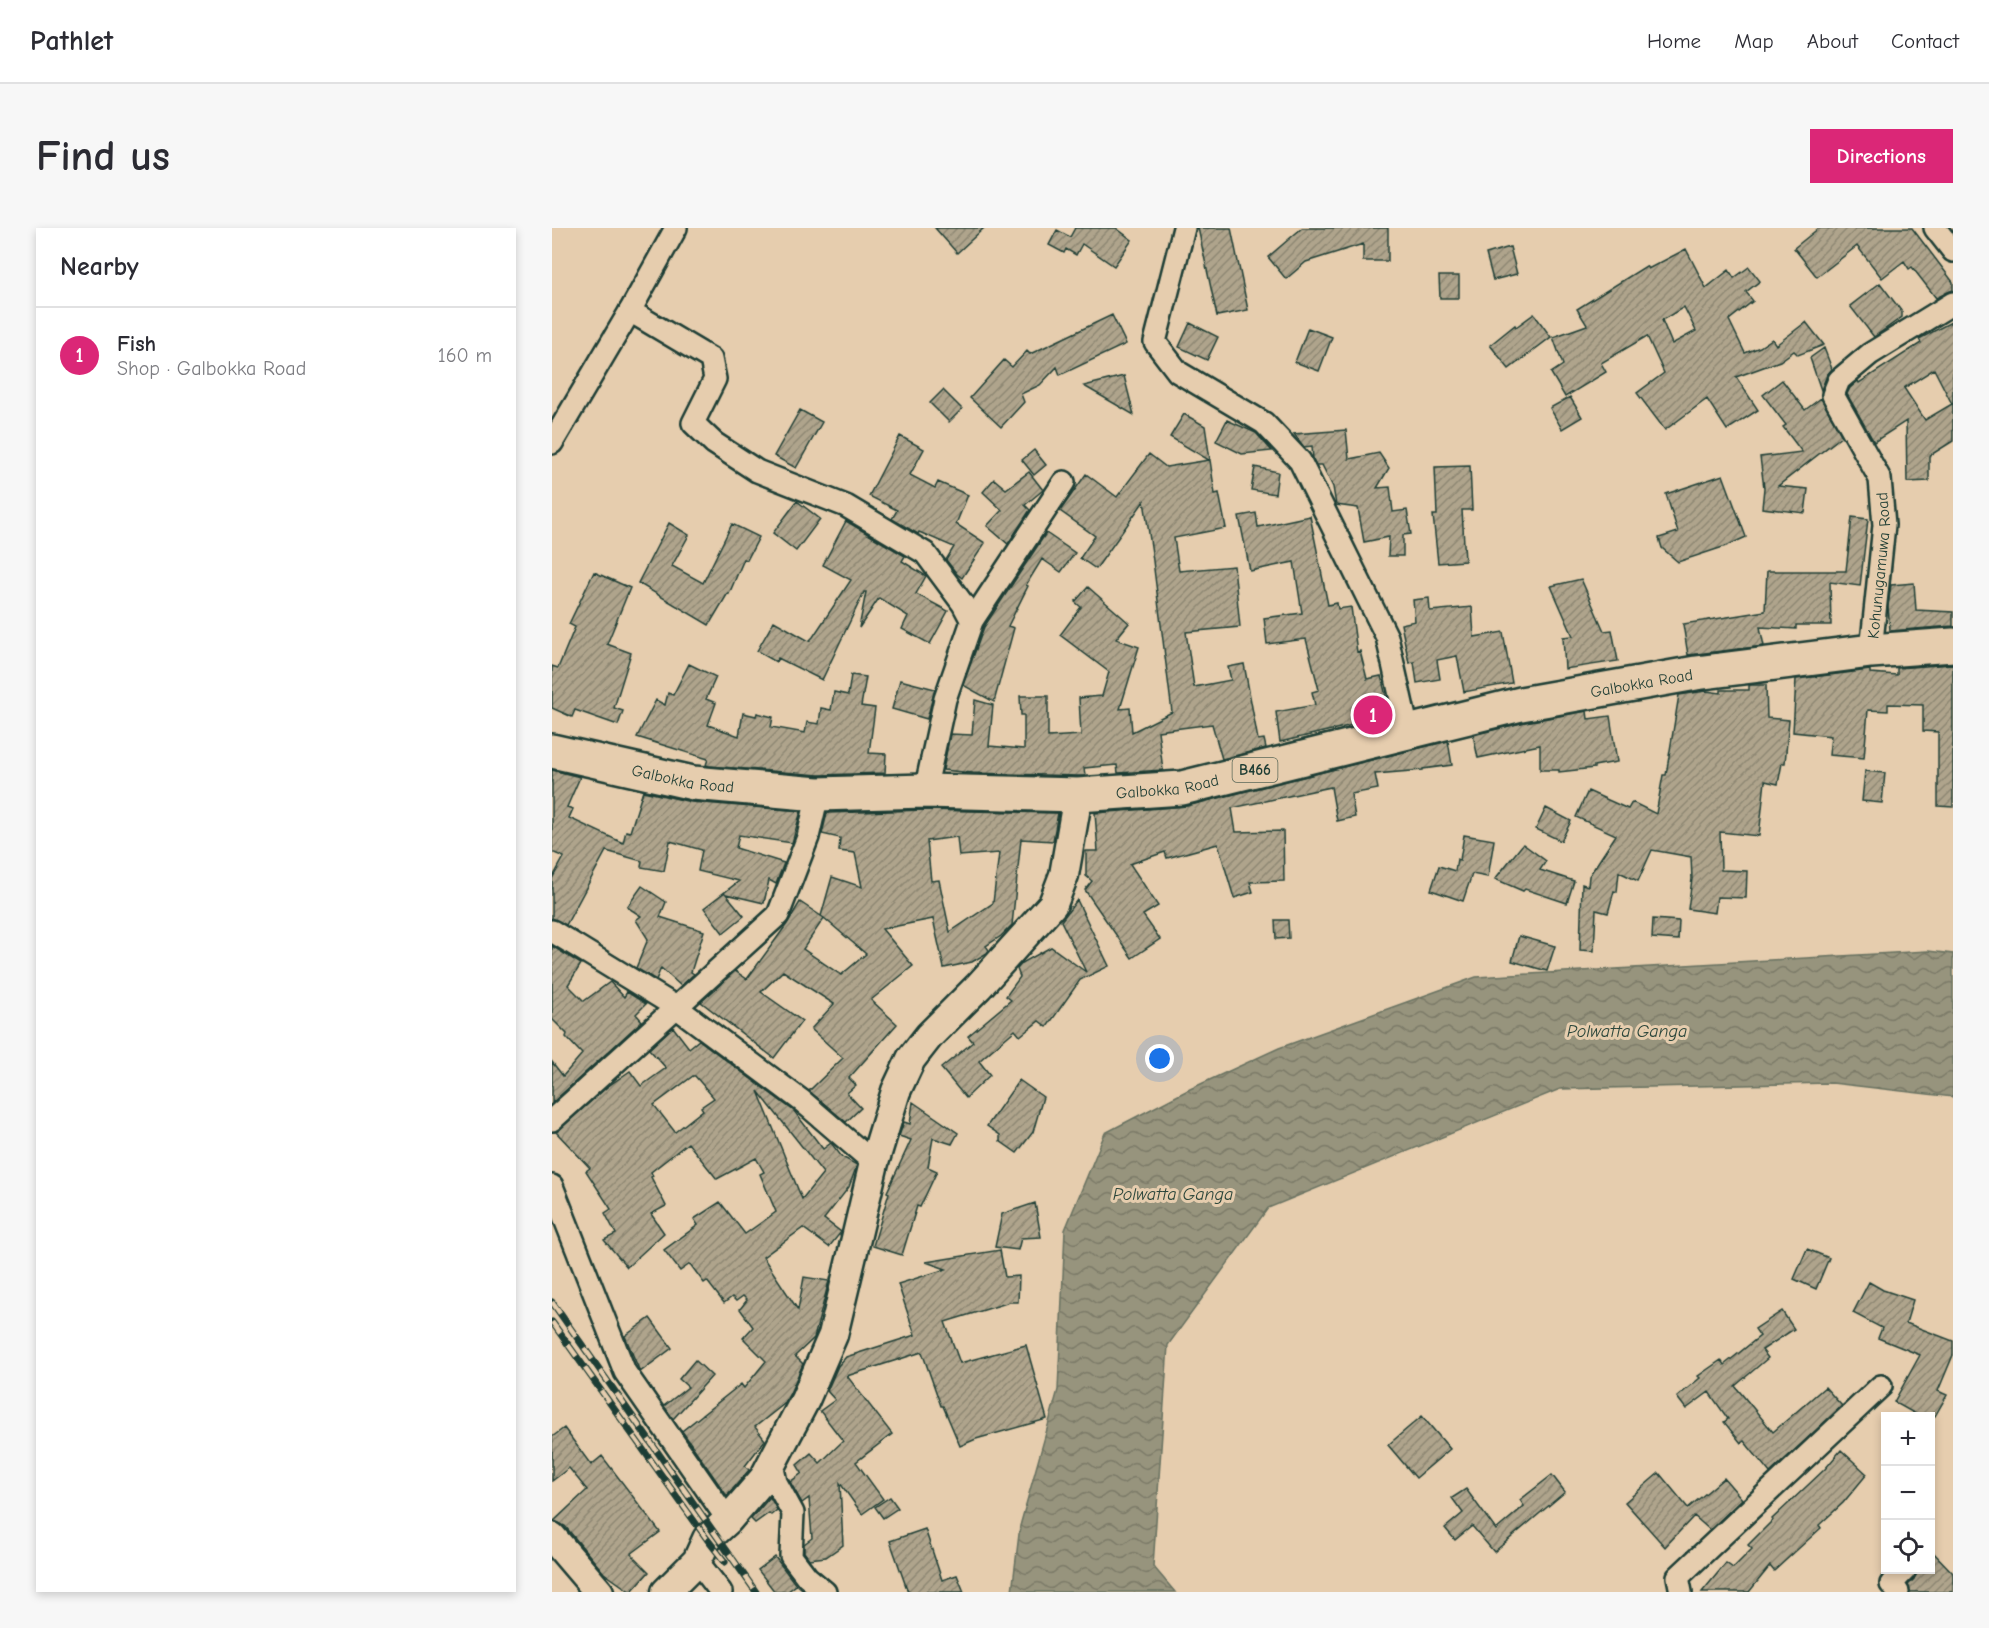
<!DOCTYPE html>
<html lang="en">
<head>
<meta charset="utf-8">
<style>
	:root { --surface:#fff; --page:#f7f7f7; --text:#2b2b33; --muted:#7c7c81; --line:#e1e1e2; --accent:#db2777 }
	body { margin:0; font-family:"Comic Neue",sans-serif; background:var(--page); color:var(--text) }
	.controls { position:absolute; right:18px; bottom:18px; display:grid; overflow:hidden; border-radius:0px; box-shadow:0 3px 9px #0003 }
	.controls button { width:54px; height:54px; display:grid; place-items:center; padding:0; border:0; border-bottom:2px solid var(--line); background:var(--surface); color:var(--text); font:30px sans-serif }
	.you { position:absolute; left:608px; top:831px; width:21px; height:21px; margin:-15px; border:4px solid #fff; border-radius:50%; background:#1a73e8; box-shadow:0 0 0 9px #1a73e833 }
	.badge { display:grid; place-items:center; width:39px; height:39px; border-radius:50%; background:var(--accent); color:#fff; font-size:20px; font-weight:700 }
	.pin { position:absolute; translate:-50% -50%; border:3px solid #fff; box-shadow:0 2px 6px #0006 }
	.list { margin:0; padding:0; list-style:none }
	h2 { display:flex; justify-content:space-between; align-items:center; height:78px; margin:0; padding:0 24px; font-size:26px }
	h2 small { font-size:20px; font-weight:400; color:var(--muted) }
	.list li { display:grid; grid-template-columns:39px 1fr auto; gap:18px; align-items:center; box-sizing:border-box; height:96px; padding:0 24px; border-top:2px solid var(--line) }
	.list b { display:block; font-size:22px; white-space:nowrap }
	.list p { margin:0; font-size:20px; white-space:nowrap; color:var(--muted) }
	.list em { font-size:20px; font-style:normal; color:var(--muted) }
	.icon { flex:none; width:33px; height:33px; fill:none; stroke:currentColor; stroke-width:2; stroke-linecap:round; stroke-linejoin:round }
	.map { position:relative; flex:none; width:1401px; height:1364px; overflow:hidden; border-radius:0px }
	header { display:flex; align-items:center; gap:36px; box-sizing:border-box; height:84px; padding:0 30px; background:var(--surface); border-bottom:2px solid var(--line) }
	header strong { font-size:28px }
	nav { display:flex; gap:33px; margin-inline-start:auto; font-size:21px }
	.intro { display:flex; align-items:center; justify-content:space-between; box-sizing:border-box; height:144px; padding:0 36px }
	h1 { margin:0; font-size:42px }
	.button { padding:15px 27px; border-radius:0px; background:var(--accent); color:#fff; font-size:21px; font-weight:700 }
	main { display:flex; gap:36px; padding:0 36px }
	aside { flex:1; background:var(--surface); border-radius:0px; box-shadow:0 3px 9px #0003 }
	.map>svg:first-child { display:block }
	.water { fill:url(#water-waves); stroke:#677160; stroke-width:1.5 }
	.building { fill:url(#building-hatch); stroke:#1f3d34; stroke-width:1.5; fill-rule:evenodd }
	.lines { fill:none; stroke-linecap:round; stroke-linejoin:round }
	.minor-casing { stroke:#1f3d34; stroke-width:26 }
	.secondary-casing { stroke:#1f3d34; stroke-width:33 }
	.primary-casing { stroke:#1f3d34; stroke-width:38 }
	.minor { stroke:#e6cdae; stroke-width:21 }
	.secondary { stroke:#e6cdae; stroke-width:28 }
	.primary { stroke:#e6cdae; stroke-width:33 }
	.rail-casing { stroke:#1f3d34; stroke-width:7 }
	.rail { stroke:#e6cdae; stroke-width:4.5; stroke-dasharray:14; stroke-linecap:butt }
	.labels { text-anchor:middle; stroke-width:6; stroke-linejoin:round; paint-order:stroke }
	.shield { fill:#e6cdae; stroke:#5b6859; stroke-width:1.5 }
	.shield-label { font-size:15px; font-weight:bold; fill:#1f3d34 }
	.street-label { font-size:16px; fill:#1f3d34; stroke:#e6cdae }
	.water-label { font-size:18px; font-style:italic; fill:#2b463b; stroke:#e6cdae }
</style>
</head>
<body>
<header>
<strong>Pathlet</strong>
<nav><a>Home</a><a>Map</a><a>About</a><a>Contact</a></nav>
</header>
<div class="intro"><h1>Find us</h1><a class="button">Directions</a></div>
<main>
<aside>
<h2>Nearby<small></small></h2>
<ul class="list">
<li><span class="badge">1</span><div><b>Fish</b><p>Shop · Galbokka Road</p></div><em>160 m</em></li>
</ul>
</aside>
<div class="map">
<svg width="1401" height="1364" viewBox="0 0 1401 1364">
	<defs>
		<pattern id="water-waves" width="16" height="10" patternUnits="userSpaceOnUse" patternTransform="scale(1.5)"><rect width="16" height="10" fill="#97947d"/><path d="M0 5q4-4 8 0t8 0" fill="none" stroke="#7b7a67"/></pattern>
		<pattern id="building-hatch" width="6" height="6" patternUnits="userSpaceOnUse" patternTransform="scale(1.5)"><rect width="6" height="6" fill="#afa48c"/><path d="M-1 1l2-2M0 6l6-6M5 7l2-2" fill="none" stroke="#8e8773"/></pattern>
	</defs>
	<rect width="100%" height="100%" fill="#e6cdae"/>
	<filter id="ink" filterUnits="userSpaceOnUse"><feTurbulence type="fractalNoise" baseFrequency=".0167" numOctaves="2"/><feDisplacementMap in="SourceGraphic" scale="12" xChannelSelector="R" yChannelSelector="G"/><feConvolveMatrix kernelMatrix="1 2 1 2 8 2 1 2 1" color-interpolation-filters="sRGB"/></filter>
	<g filter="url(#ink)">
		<path class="water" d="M1376,723L1401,726V869L1280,855L1008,861L716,980L616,1117L601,1338L623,1364H460L468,1298L506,1162L513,1002L553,905L638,861L727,820L924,749Z"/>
		<path class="building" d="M383,0H432L405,25Z
			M523,0H564L580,12L562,38L530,16L524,27L514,21L512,25L497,17L505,2L518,9Z
			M646,0H679L696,82L665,88Z
			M750,0H836V33H811V16L754,34L734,51L716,29Z
			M1267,0H1360L1401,54V62L1384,70L1360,39L1357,41L1352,33L1330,50L1305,18L1265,49L1242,20Z
			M958,19L965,46L941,52L934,26Z
			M1134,21L1154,60L1177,42L1182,50L1197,39L1208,53L1194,64L1201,73L1177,92L1193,125L1208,119L1220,111L1224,117L1254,94L1272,117L1246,127L1242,123L1228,133L1184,149L1206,182L1175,202L1155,171L1113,202L1085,165L1112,145L1095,108L1049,135L1054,144L1013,169L999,145L1011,137L1001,109L1035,97L1025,81L1094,38L1096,41ZM1132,79L1144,103L1120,116L1110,92Z
			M887,48H907V70H888Z
			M1328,55L1350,84V89L1322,109L1298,78Z
			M982,86L999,109L957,141L938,117L963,97L964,99Z
			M560,87L574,116L508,147L505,139L488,157L469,166L472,174L449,199L418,170L452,132L460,139L475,123L478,126Z
			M1401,93V213L1377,228V253L1355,254L1354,193L1322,214L1295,166L1298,160L1306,153L1307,155L1369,115L1367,111ZM1382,141L1400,176L1373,192L1352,160Z
			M638,95L666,109L655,132L627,119Z
			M756,100L780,109L767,143L743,134Z
			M1272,120L1280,141L1275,147L1269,162L1258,130Z
			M572,148L582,187L532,158Z
			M1230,152L1253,182L1269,170L1290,208L1226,258L1256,261L1253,285L1210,280L1212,260L1208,229L1250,224L1231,199L1234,197L1211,167Z
			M391,162L410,181L397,194L378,175Z
			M1018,169L1030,189L1010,201L998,180Z
			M248,182L270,194L244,240L222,228Z
			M632,186L653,198L663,266L667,265L674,300L622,310L627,343L682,338L688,399L634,404L642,459L679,452L676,439L692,436L706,512L712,511L714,520L670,531L660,496L606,503L611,542L566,545L565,537L532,540L533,548H526L421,545L391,542L398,506L420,507L423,472L441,477L437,518L472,521V487H469L468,468H496V509L529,507L527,470L550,468L557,444L508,407L529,379L523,374L536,359L577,395L564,411L587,419L568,481L578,480L580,504L620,484L600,325L592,273L544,341L528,330L543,308L508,283L534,246L565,269L597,226L614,239L657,232L618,209Z
			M675,192L704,205L720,223L690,226L664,213Z
			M794,202L797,231L827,225L837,240L825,260L838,259L841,284L855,282L859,306L851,307V328H836L837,309L812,314L806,280L784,277L781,259L770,237H764L761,231L760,218L752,219L742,206Z
			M348,208L372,221L358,247L383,260L386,254L416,267L404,296L433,315L410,350L405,346L394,332L402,319L367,304L366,306L340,291L345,282L317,268Z
			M482,222L494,237L482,247L470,232Z
			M918,238L920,282H910L913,333L886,335L881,287H885L883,239Z
			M703,239L726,244L723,266L699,262Z
			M477,244L491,262L473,277L478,282L456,316L435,298L450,282L431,264L442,251L454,261Z
			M1171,247L1194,309L1174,318L1126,334L1110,320L1107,310L1126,304L1114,266Z
			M245,273L268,291L244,323L221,305Z
			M704,285L706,299L758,288L776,377L785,375L786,381L799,379L805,424L808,423L815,451L829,448L839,488L728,514L724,484L763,477L760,464L767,462L754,411L715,416L712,390L750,385L742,334L698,343L687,288Z
			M1300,289L1316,291L1308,358L1278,354L1279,397H1244V401L1208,399L1212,418L1136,427L1131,396L1213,383L1215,343H1294Z
			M294,293L353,328L350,333L374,348L364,366L396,383L378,416L350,401L356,388L327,370L307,400L314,364H312L270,452L226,430L224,434L205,423L222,393L257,413L261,409L299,352L271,337Z
			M117,295L137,307L120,338L151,355L180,296L207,309L195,332L192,331L177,366L176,365L157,397L86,355Z
			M494,305L523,325L509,344L490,331L474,357L476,358L456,398L462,400L442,474L411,457L432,399Z
			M42,344L78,360L55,416L79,425L62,480L71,483L66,497L23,482L20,489L0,480V438L6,440L23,399L17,396Z
			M1029,351L1052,403L1060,402L1066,433L1013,441L1011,409L1021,408L999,358Z
			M1362,355L1364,382L1401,384V398L1338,403L1336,378L1339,357Z
			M877,370L878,383L920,379L922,409L951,404L960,455L912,464L905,428L885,432L888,451L865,455L862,434L857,435L849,396L863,393L861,372Z
			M137,436L164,449L154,471L164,475L156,497L187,508L191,485L204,488L205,485L221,489L219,499L253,505L255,494L267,496L269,480L279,482L282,464L296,467L299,447L314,449L309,478L323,480L317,525L334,526L333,545L267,547L157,538L154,537L156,531L85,509L104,472L113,477L116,465L121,467Z
			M1401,436V579L1386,578V504L1371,503V477L1336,476V483L1316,482L1312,530L1277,527L1279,508L1241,504L1244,451L1318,442V445L1345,447V440Z
			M348,452L383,461L375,491L340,481Z
			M1197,457H1214L1215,490L1237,492L1233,535H1230L1226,556L1213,553L1207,608L1168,604L1169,642L1195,643L1194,670L1165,669L1163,685L1136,681L1140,651L1139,629L1100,622L1086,653L1067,644L1065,664L1062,663L1056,685L1044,682L1042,723L1028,722L1030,656L1036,658L1037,648L1064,607L1024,589L1036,563L1076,581L1080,574L1104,586L1111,547H1114L1127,467L1154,463L1169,465V462H1197Z
			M1035,483L1036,491L1058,488L1065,534L1042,538V540L1007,544V542H988V517L926,530L921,507L973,494Z
			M896,513L900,537L871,541V542L823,546L826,561L799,566L803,589L785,593L779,559L680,580L684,604L731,603L732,653L698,654L701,664L682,670L666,616L615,630L613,624L578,636L606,678L591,687L608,711L580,730L533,662L540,653L534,648V623H546L543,585L635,578Z
			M0,542L28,549L15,579L21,581L17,590L71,615L74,603L78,604L91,563L139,574L249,583L240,615L187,607L184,620L232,635L224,656L217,652L212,675L174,666L192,688L171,705L152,680L187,653L146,643L150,622L118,613L112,643L89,639L90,633L54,623L14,697L0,690V651L12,629L0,624Z
			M1313,543L1333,545L1330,575L1310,573Z
			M994,580L1019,593L1009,613L984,601Z
			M373,582L506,585L501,613L469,611L460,697L449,708L434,718L437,722L435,725L420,734L392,740L381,691L330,701L361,738L319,772L345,796L297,850L304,857L295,865L309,880L294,894L257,863L291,830L259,801L282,776L231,743L209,764L250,793L222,830L149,774L183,743L195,751L235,696L248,674L272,690L269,688L280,649L310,659L303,625L287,623L288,610L270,606L275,585ZM405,609L407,628L447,625L441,675L398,704L387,652L379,653L375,613ZM272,690L314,726L289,747L251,721Z
			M912,607L942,612L936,649L920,646L911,673L879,662L887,638L903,643L905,631L908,632Z
			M971,616L994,633L988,642L1022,653L1015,675L973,661L971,663L943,651Z
			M90,658L114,674L108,689L152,703L139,744L142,746L129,758L109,740L104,752L84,740L96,711L84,692L89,688L75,679Z
			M525,672L557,738L528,752L495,799L487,793L468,808L463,802L427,833L438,847L414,870L389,840L421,814L416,808L459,772L454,768L468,749L465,741L470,735L499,719L534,744L509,693Z
			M1101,691L1127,693L1126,712L1100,710Z
			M723,692H736L737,710L724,711Z
			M967,708L1003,718L995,743L960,733Z
			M0,718L29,736L16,757L32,773L58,754L72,769L75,764L94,776L84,786L90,793L0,875V834L11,848L30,826L14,809L15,806L0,791Z
			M121,799L137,820L147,812L242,883L271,921L279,915L290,929L305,937L297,959L272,991L289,1004L277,1019L251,1000L211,1029L246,1082L252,1049L277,1053L262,1110L243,1128L251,1136L238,1165L232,1176L203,1199L213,1212L193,1238L197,1242L175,1268L130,1203L189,1156L192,1160L214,1133L191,1110L201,1099L188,1081L195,1072L191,1068L184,1073L180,1069L172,1075L155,1053L152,1055L138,1036L128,1043L112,1022L146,997L142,991L168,974L193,1006L224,984L208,946L212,944L204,930L165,951L136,915L99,944L101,948L99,949L114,978L99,986L112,1005L75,1039L52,1012L64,1006L53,985L59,981L34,943L38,940L4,904L55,859L78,843L89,858L114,840L97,821ZM141,848H143L162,870L149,879L151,882L123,904L102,877ZM206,863L271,945L250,971Z
			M467,852L491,869L481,904L465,925L448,913V907L435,898Z
			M361,874L406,905L400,916L381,910L376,939L385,943L368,979L365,978L350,1027L321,1018L337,965L335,964L359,912L347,908L352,894L358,896Z
			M483,975L489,1009L469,1010L466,1022L443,1019L450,986Z
			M1255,1021L1277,1030L1264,1061L1242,1051Z
			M448,1022L453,1049L467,1048L466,1074H458L393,1094L408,1135L474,1117L495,1191L424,1211L408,1218L391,1178H389L370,1124L295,1148L340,1206L304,1234L331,1271L310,1286L288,1255L291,1317L274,1329L257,1331L252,1324V1316L260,1310L257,1270L250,1275L238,1254L250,1245L245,1237L259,1225L268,1235L291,1213L268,1183L283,1172L275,1163L286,1138L294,1129L363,1107L346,1056L394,1041L374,1034Z
			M1317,1054L1331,1062L1361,1072L1354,1095L1401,1113V1127L1386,1163L1395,1167L1383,1188H1367L1342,1174L1368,1127L1326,1110L1330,1100L1301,1085Z
			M1230,1083L1242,1101L1210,1122L1216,1130L1183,1158L1221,1204L1273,1159L1290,1178L1218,1245L1192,1213L1189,1215L1172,1194L1176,1191L1157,1164L1134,1181L1125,1169L1148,1150L1146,1148L1169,1132L1172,1137L1208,1108L1203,1101Z
			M98,1090L120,1120L88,1144L73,1108Z
			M143,1132L160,1148L121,1191L112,1178L136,1159L127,1151Z
			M870,1188L898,1221L864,1250L836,1217Z
			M12,1200L39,1237L50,1228L108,1304L79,1326L97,1344L79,1364L52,1345L13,1298L2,1293L35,1262L17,1240L0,1253V1209Z
			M1289,1222L1315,1246L1291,1275L1267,1297L1269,1300L1222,1343L1218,1338L1197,1364H1150L1174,1335L1181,1340L1200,1321L1196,1317L1221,1292L1220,1291L1273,1241Z
			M1107,1245L1136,1280L1172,1250L1190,1271L1158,1302L1142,1288L1113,1319L1073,1274Z
			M1000,1247L1013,1264L942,1324L920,1298L903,1312L893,1300L911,1285L900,1270L914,1261L944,1302L972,1278L968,1272Z
			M218,1269L225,1282L219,1287L217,1285L203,1295L199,1291Z
			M338,1269L346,1280L331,1290L323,1279Z
			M373,1301L390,1352L405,1347L412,1364H356L338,1313Z
			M1378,1321L1401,1345V1364H1358L1356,1357L1362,1351L1365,1341H1378Z
			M223,1329L244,1357L235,1364H223L206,1342Z"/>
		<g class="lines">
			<g class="minor-casing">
				<g id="minor">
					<path d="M124,0L78,83L159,131L163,151L141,195L162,215L205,243L294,278L373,325L411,376L420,393"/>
					<path d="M632,0L603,114L626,144L712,195L748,233L835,409L856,503"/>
					<path d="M1383,0L1401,23"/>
					<path d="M0,215L78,83"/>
					<path id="s1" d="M1319,423L1332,297L1328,251L1281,167L1287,152L1318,126L1401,75"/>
					<path d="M373,563L393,471L420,393L512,254"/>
					<path d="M0,703L124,779L250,873L322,935"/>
					<path d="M0,892L226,687L256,609L266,566"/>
					<path d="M0,958L73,1144L176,1292"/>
					<path d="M220,1236L224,1254L241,1285L239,1328L255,1349L273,1364"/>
					<path d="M145,1333L169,1364"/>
					<path d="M1129,1364L1126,1349L1329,1158"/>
					<path d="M1346,1364L1339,1356L1353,1342"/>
				</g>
			</g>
			<g class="secondary-casing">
				<path id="secondary" d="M0,1309L47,1364
					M114,1364L145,1333L155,1311L176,1292L212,1250L253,1172L281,1107L322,935L344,863L359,831L377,808L427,758L501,676L512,647L526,567"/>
			</g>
			<g class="primary-casing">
				<g id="primary">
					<path id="s2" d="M0,523L141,555L266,566L373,563L526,567L630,560L969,476L1144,445L1319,423L1401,417"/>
				</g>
			</g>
			<use href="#minor" class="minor"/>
			<use href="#secondary" class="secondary"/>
			<use href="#primary" class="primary"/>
			<g class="rail-casing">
				<path id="rail" d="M0,1074L204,1364
					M0,1094L155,1311L173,1334"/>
			</g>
			<use href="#rail" class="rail"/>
		</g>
	</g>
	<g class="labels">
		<rect class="shield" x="680.5" y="530" width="45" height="24" rx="4.5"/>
		<g class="shield-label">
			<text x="703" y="547">B466</text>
		</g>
		<g class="street-label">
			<text dy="6" stroke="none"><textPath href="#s1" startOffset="86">Kohunugamuwa Road</textPath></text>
			<text dy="6" stroke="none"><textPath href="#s2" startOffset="1106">Galbokka Road</textPath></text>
			<text dy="6" stroke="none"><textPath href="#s2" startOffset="134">Galbokka Road</textPath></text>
			<text dy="6" stroke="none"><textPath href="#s2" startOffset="620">Galbokka Road</textPath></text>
		</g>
		<g class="water-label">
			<text x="1075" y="809">Polwatta Ganga</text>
			<text x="621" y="972">Polwatta Ganga</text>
		</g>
	</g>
</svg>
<div class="controls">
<button>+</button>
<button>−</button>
<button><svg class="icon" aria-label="locate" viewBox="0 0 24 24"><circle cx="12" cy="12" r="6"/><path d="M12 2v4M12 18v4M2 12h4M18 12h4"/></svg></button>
</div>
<div class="you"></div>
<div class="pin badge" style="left:821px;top:487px">1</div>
</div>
</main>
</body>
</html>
